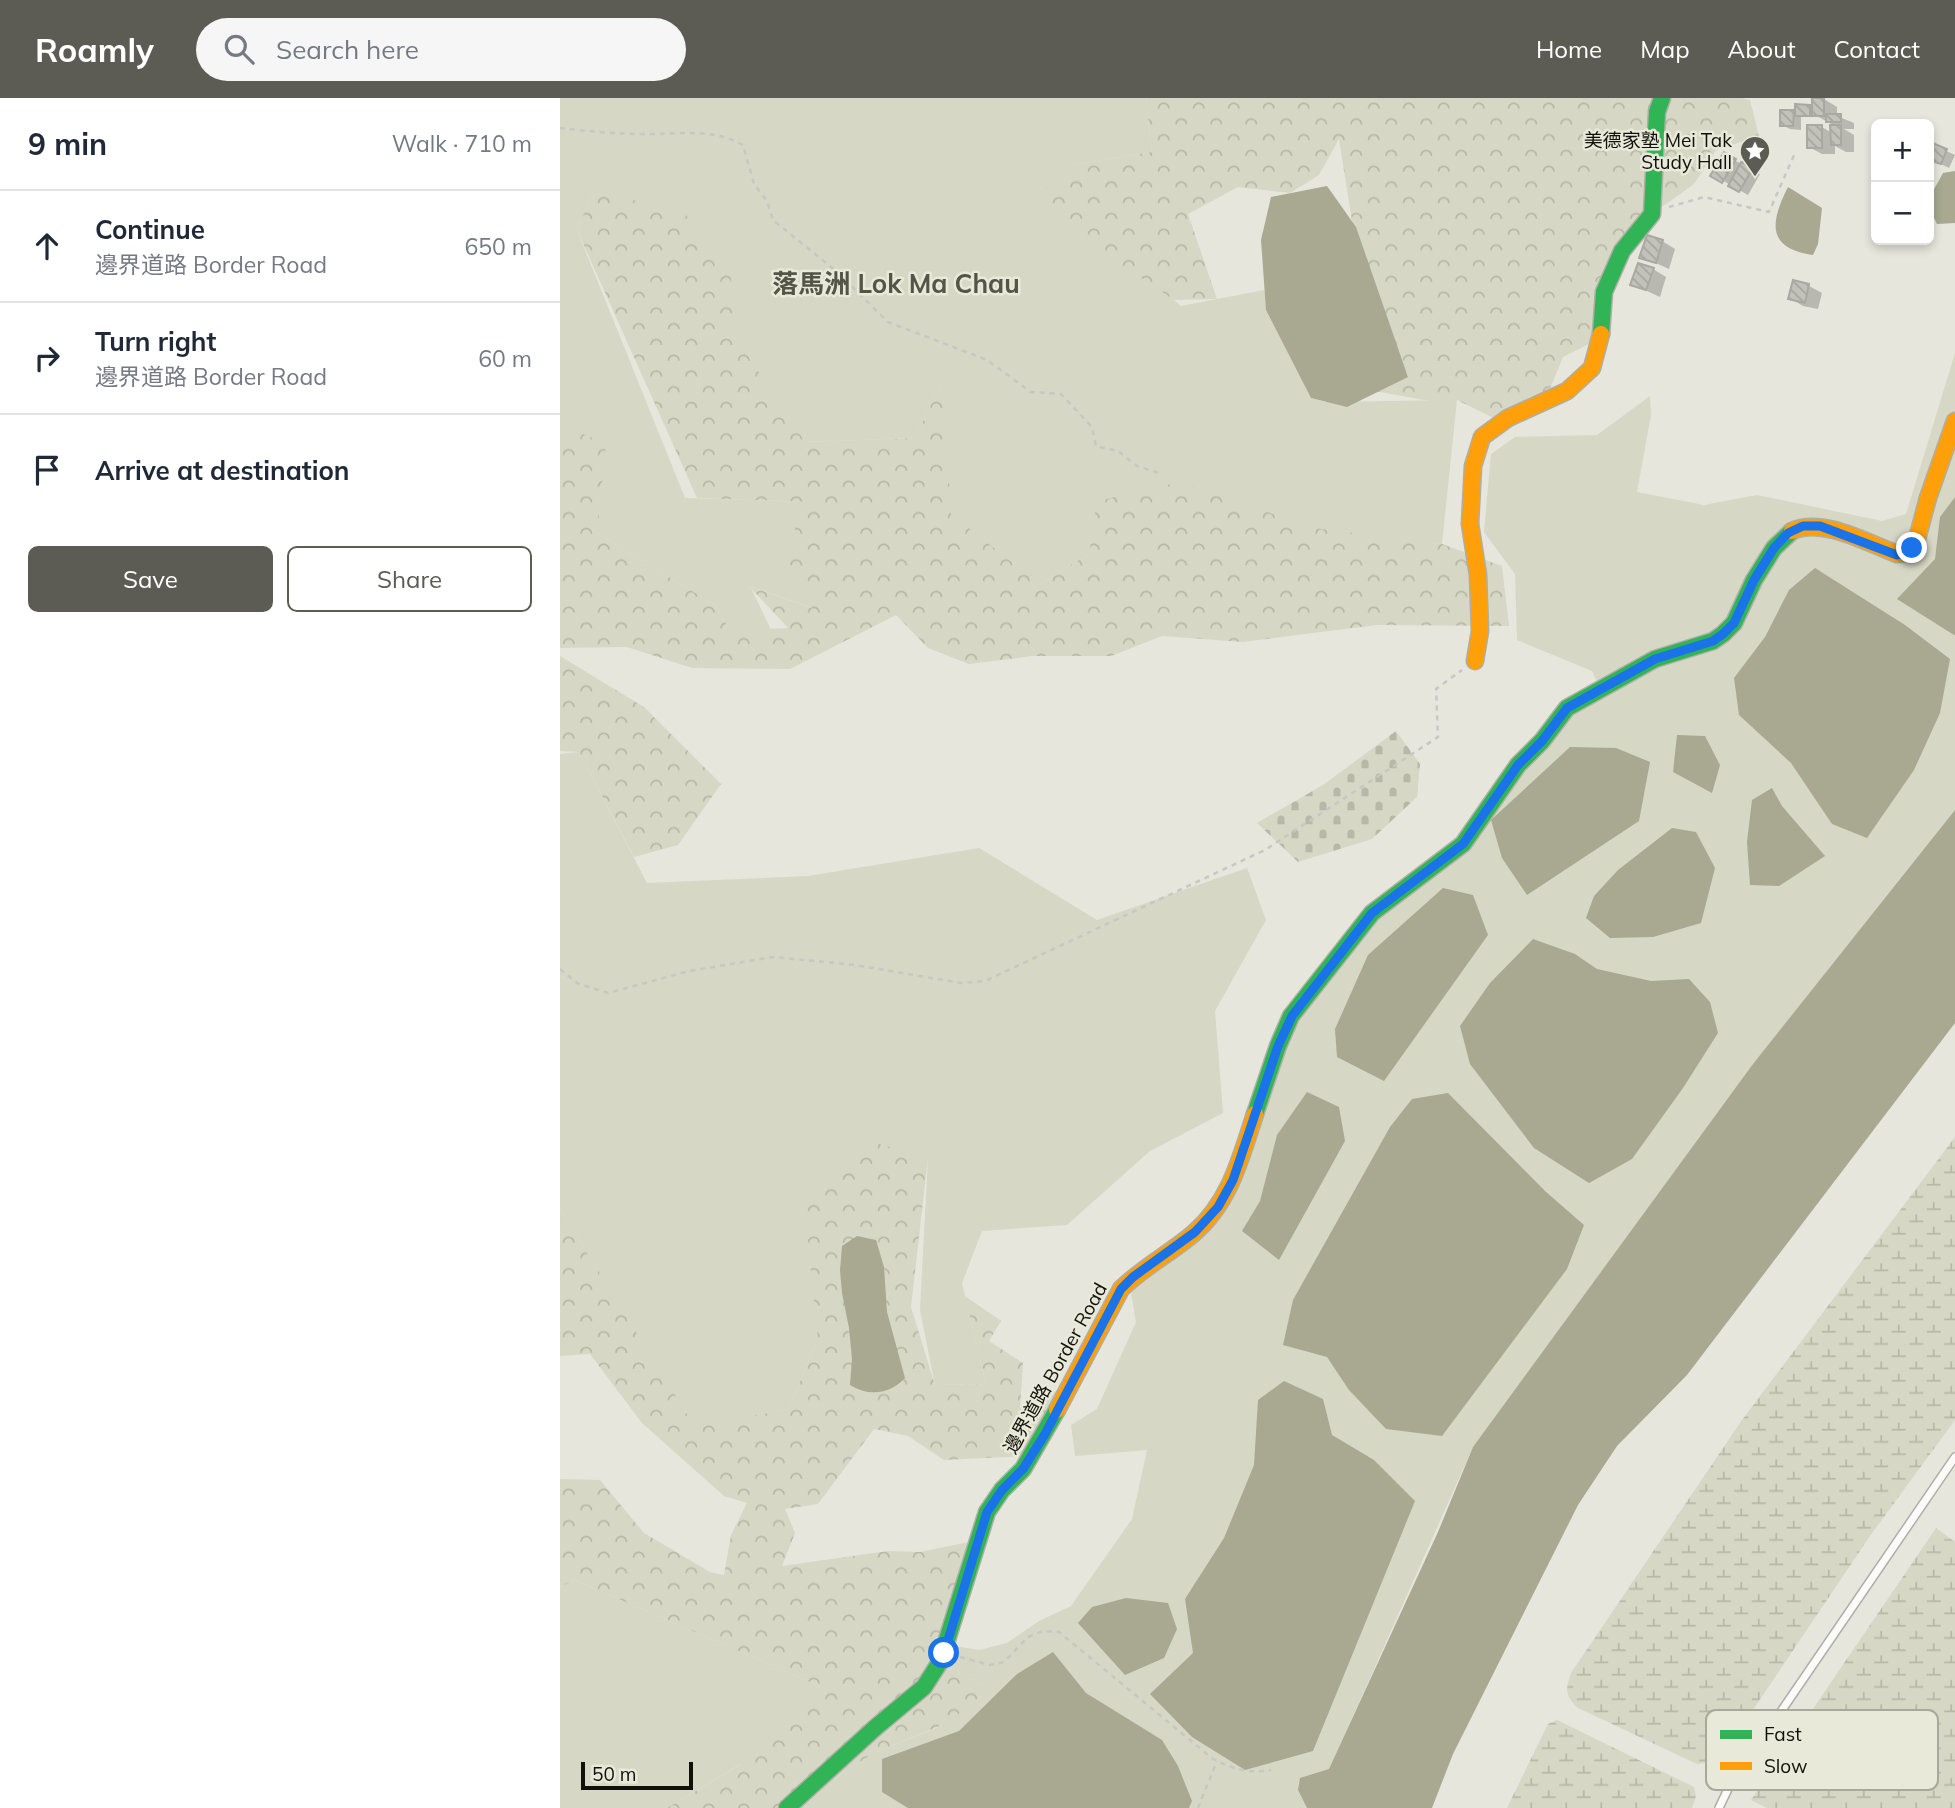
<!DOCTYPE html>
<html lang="en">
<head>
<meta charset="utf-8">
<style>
	:root { --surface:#fff; --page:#f6f6f7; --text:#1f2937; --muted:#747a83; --line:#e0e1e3; --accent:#5c5c54 }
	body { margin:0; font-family:Mulish,"Noto Sans SC",sans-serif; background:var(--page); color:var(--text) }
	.controls { position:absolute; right:21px; top:21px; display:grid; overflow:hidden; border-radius:10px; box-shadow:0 4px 10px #0003 }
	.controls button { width:63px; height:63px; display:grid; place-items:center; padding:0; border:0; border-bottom:2px solid var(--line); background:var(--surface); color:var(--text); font:35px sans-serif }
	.scale { position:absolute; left:21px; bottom:18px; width:112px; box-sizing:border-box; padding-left:7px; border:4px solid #11110b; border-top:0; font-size:19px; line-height:24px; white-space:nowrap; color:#11110b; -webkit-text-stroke:5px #e9e9d9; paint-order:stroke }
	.stop { position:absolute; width:21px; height:21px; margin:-16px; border:5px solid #1a73e8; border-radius:50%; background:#fff }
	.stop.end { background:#1a73e8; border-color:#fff; box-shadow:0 2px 7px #0008 }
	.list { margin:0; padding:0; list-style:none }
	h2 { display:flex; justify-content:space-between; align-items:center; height:91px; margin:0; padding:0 28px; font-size:30px }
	h2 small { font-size:23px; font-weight:400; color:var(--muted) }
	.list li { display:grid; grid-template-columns:46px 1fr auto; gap:21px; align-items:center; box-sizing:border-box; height:112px; padding:0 28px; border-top:2px solid var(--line) }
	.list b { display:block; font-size:26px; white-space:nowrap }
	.list p { margin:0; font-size:23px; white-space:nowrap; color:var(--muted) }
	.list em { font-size:23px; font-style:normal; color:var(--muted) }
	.actions { display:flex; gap:14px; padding:21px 28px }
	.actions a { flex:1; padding:16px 0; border:2px solid var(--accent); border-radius:10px; text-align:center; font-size:24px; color:var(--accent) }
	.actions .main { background:var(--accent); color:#fff }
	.icon { flex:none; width:38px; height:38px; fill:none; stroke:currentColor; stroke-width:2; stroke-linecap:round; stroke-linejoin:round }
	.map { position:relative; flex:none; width:1395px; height:1710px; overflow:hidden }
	header { display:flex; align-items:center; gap:42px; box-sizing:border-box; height:98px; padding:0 35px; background:var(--accent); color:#fff }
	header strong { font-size:33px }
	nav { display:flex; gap:38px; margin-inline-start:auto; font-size:24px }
	.search { width:490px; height:63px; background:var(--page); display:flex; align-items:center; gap:18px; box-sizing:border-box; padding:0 24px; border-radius:38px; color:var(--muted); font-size:26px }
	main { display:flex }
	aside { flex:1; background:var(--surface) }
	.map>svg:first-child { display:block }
	.grass { fill:#d6d7c4 }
	.forest { fill:url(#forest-crowns) }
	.wetland { fill:url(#wetland-marsh) }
	.cemetery { fill:url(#cemetery-stones) }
	.water { fill:#a8a990 }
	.shadow { fill:#0003 }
	.building { fill:url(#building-back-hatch); stroke:#a9a9a2; stroke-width:2 }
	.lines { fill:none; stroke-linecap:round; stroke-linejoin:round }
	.lane-casing { stroke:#aeaea7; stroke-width:10 }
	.fast-casing { stroke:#aeaea7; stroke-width:19 }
	.slow-casing { stroke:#aeaea7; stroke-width:19 }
	.path { stroke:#c7c7c4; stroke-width:2.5; stroke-dasharray:5 5; stroke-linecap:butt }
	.lane { stroke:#fbfbfa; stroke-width:7 }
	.fast { stroke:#30b455; stroke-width:16 }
	.slow { stroke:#ff9f0a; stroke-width:16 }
	.route { stroke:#1a73e8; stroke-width:9 }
	.labels { text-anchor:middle; stroke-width:5; stroke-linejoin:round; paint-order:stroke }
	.poi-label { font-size:19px; fill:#11110b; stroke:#e9e9d9; text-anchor:end }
	.street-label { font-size:19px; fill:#11110b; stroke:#e9e9d9 }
	.district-label { font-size:26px; font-weight:bold; fill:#545547; stroke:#e9e9d9 }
	.key { fill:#e9e9d9; stroke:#a8a89b; stroke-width:2 }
	.key-label { font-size:19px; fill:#11110b }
</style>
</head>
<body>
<header>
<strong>Roamly</strong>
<div class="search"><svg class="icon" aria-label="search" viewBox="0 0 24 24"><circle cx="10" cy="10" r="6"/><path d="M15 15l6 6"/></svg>Search here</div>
<nav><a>Home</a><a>Map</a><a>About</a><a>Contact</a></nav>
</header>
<main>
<aside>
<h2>9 min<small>Walk · 710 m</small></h2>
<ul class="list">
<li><svg class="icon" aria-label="ahead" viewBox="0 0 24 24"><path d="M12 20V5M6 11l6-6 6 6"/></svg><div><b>Continue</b><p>邊界道路 Border Road</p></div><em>650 m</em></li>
<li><svg class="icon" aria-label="right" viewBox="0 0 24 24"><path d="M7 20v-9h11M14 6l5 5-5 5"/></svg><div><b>Turn right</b><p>邊界道路 Border Road</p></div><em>60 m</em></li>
<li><svg class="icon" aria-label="arrive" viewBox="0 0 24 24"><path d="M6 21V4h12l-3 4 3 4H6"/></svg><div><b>Arrive at destination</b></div></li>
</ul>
<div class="actions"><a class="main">Save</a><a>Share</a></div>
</aside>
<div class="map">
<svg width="1395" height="1710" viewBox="0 0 1395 1710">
	<defs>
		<pattern id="forest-crowns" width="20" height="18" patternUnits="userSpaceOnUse" patternTransform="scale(1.75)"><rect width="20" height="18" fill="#d6d7c4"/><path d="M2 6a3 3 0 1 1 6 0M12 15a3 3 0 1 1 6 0" fill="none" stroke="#b7b8a7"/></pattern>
		<pattern id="wetland-marsh" width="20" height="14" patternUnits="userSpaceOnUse" patternTransform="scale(1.75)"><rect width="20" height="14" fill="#d6d7c4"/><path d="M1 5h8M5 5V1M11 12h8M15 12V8" fill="none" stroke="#b7b8a7"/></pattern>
		<pattern id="cemetery-stones" width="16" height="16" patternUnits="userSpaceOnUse" patternTransform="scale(1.75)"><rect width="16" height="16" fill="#d6d7c4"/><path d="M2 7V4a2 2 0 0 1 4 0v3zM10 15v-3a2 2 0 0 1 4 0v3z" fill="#b7b8a7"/></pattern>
		<pattern id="building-back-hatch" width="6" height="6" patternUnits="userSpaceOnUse" patternTransform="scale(1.75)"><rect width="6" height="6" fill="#c2c2ba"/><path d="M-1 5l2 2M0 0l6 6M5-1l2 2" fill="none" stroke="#a6a69f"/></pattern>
	</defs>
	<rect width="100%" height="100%" fill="#e6e6dc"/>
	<path class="grass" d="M0,0H586L592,54L512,67L488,98L621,208L704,192L751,300L765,304L897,302L882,446L771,436L529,456L479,486L375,435L382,284L355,340L245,344L168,228L34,91L17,132L125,400L248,404L253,510L190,488L212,534L170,532L155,507L37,435L0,328Z
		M1395,255V712L913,1349L769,1672L738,1692L747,1710H218L260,1668L275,1680L314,1655L381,1628L430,1591L380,1564L386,1547L420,1552L447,1545L479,1523L511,1508L572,1421L587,1352L515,1358L511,1327L537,1311L576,1224L569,1183L652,1116L741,906L812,815L895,753L992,628L1040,590L1032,573L957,542L955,476L924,434L931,356L955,339L1037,337L1090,298L1091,317L1077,394L1144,407L1197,397L1322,423L1346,416Z
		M19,654L87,785L248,778L419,750L537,822L687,770L706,822L655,913L663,1015L590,1053L507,1127L422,1133L402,1185L426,1286L375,1287L360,1212L368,1060L258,1240L229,1311L135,1330L0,1111V656Z
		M15,1482L259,1588L186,1663L107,1710H0V1489Z"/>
	<path class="forest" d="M586,0H1182L1190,2L1199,38L1156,52L1134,86L1092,116L1053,155L1031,245L1003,259L985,303L942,324L897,302L870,303L803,291L848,278L792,123L779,41L759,77L730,95L678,89L628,116L657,201L614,202L469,105L512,67L592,54Z
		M34,91L126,117L170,172L177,241L245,344L355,340L383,282L391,416L479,486L529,456L537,403L620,384L754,430L882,446L942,468L949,528L817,527L683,544L602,538L551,558H473L409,566L368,550L336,517L230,571L132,570L67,549L0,550V326L46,346L37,435L155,507L170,532L228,530L189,488L252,510L224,455L247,404L137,400L17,132Z
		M0,558L84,609L161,686L118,747L74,759L19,654L0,653Z
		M305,1042L368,1060L351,1209L375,1287L426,1286L405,1198L441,1223L429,1243L463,1265L460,1310L500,1291L471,1358L384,1362L348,1338L314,1331L258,1406L225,1411L235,1435L222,1468L328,1453L360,1454L409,1444L380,1564L430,1591L387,1625L314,1655L275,1680L260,1669L217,1710H107L180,1667L259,1588L15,1482L0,1489V1381L40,1382L84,1435L150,1474L164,1477L171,1437L187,1405L164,1398L82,1325L30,1256L0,1258V1111L135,1329L229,1311L258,1240L244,1111Z"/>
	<path class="wetland" d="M1395,1039V1322L1310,1438L1158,1664L1137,1666L1018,1610C1005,1598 1005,1592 1011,1575L1182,1322Z
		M1376,1430L1395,1444V1710H1207L1191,1702Z
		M997,1622L1134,1689L1136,1698L1132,1710H947L988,1626Z"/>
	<path class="cemetery" d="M836,633L860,666L857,699L812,741L738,764L697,725L763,687Z"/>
	<path class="water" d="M1395,73V125L1377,126C1364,101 1371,98 1383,75Z
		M767,88L796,129L848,279L787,309L751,300L706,212L701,142L711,99Z
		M1228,89L1262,110L1258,146L1253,157C1205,150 1211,123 1228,89Z
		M1395,399V537H1394L1337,501L1375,461L1380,419Z
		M1255,470L1345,527L1390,561L1380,615L1354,672L1307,740L1272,726L1231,665L1179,617L1174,580L1205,539L1229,492Z
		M1117,637L1145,638L1160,667L1152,695L1113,674Z
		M1010,649L1056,650L1090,664L1079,723L967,797L942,760L931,722Z
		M1212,690L1222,708L1265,758L1219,788L1190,787L1187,744L1192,702Z
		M1395,712V925L1127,1277L1057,1348L1018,1407L893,1656L872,1710H747L738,1692L740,1680L769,1671L878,1434L913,1349L1193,966Z
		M1112,730L1136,734L1155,770L1141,825L1093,839L1050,840L1026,820L1034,798L1058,772Z
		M883,790L913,797L928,837L824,983L777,959L775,931L808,857Z
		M973,841L1015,856L1037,871L1091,883L1129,881L1150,904L1158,935L1123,990L1072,1061L1029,1085L974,1050L910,966L900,928L930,885Z
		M747,994L779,1009L785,1043L719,1162L682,1133L700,1103L717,1037Z
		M888,995L985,1093L1024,1127L1007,1171L882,1338L826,1331L789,1292L767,1259L723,1247L733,1202L830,1029L852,1001Z
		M297,1138L316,1142L324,1169L327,1214L345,1280C330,1296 309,1299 290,1287L292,1261L289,1230L282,1195L280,1172L282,1148Z
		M724,1283L763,1301L772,1337L814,1362L855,1403L753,1653L685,1672L632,1639L590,1596L633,1555L625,1501L664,1440L694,1367L698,1302Z
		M566,1500L608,1505L617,1531L604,1560L565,1577L518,1525L532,1509Z
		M493,1554L526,1595L602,1642L618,1668L632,1703L629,1710H348L322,1694V1661L399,1633L457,1576Z"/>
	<path class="shadow" d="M1264,1L1277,9V18L1294,25V31H1284L1294,37V54H1286L1275,48V56H1262L1249,49L1262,29L1272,35L1277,29L1253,16V19H1241V32L1230,31L1222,27L1233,14L1237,16L1249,8L1253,11Z
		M1371,46L1395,57L1389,70L1369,60Z
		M1174,62L1200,76L1188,97L1153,77Z
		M1102,143L1115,151L1109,171L1082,159Z
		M1093,171L1106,179L1100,199L1072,186Z
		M1234,184L1249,188L1262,195L1258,211L1243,208L1230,200Z"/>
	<path class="building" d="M1252,0H1264V18H1252Z
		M1235,6L1250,7V18H1235Z
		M1220,12H1234L1233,28H1220Z
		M1266,16H1281V24H1266Z
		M1247,27H1262V50H1247Z
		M1270,27H1281V47H1271Z
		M1370,44L1387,51L1381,66L1369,62Z
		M1164,54L1176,61L1162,85L1150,78Z
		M1187,57L1197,62L1193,70L1183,64Z
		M1181,64L1193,70L1179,94L1168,88Z
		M1087,137L1103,142L1096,165L1079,160Z
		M1078,165L1094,170L1086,192L1070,187Z
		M1233,182L1249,186L1245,205L1228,201Z"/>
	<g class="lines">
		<g class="lane-casing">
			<path id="lane" d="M1159,1710L1168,1691L1395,1359"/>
		</g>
		<g class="fast-casing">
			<path id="fast" d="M1041,236L1044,194L1062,153L1092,116L1097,14L1102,0
				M695,1016L718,948L731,918L812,815L903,746L958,667L982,643L1007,610L1095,561L1153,543L1163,536L1174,525L1194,482L1214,450L1232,433
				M227,1710L316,1629L364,1589L380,1564L427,1414L442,1392L463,1371L497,1312"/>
		</g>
		<g class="slow-casing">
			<path id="slow" d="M1232,433C1262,419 1307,445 1337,456L1345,455L1357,441L1368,400L1395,323
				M915,563L920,533L918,477L910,426L913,368L922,339L948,320L1007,293L1032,270L1041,236
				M497,1312L561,1191C583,1169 611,1155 634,1135C670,1104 681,1059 695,1016"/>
		</g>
		<path class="path" d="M0,30C27,33 55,36 82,36C118,37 150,29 183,47L194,86L207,103L213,122L276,173L328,224L427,262L471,294L501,296L532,329L536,348L558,353L577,368L602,376
			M1109,109L1144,99L1209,114L1235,55
			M0,871L17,885L48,895L129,873L213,859L295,867L401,885L425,883L705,752L878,639L876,591L902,572
			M400,1559L430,1567L444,1564L468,1539L483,1533L499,1534L653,1661C673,1671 689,1676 711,1672
			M638,1710L657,1663"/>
		<use href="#lane" class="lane"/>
		<use href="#fast" class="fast"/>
		<use href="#slow" class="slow"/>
	</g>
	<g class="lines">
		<path class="route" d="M384,1555L427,1414L442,1392L463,1371L485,1336L561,1191L573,1179L635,1134L658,1109L673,1082L718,948L732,918L812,815L903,746L958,667L982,643L1007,610L1095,561L1153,543L1163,536L1174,525L1194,482L1214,450L1228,435L1243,428H1260L1337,457L1345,455L1352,450"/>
	</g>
	<defs>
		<g id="sight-pin" transform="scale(1.575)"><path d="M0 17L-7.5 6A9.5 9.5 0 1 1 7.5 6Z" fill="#5c5c54" stroke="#e9e9d9"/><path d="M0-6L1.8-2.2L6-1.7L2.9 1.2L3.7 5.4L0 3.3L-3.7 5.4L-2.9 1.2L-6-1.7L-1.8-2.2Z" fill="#fff"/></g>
	</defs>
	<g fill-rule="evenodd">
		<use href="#sight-pin" x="1195" y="53"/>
	</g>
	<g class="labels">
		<g class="poi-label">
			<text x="1172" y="49">美德家塾 Mei Tak<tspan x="1172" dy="22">Study Hall</tspan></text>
		</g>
		<g class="street-label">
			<text transform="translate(495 1270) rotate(-61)" y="7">邊界道路 Border Road</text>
		</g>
		<g class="district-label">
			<text x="336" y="195">落馬洲 Lok Ma Chau</text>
		</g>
	</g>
	<rect x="1146" y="1612" width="232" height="80" rx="10" class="key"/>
	<rect x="1160" y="1632" width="32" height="9" fill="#30b455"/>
	<rect x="1160" y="1664" width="32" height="8" fill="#ff9f0a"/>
	<g class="key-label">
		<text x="1204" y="1643">Fast</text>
		<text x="1204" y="1675">Slow</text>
	</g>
</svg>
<div class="controls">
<button>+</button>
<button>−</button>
</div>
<div class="scale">50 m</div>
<div class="stop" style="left:384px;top:1555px"></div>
<div class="stop end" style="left:1352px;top:450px"></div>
</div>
</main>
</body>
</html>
